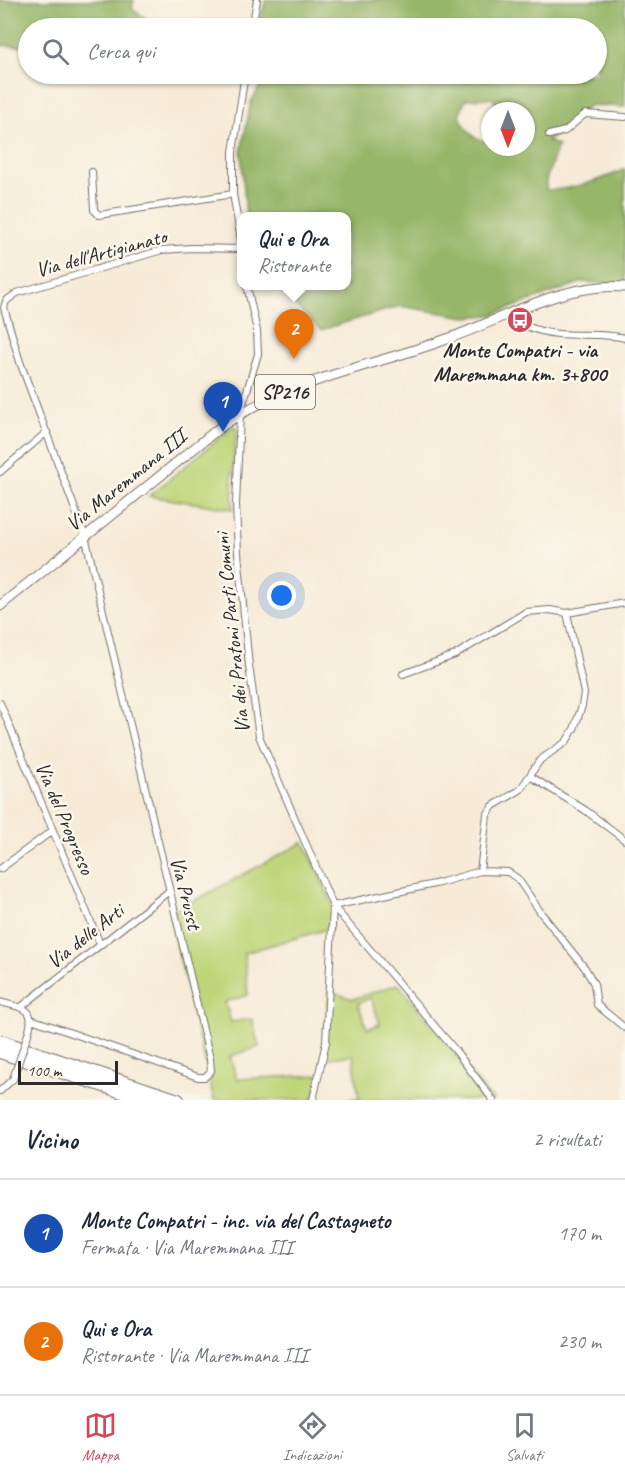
<!DOCTYPE html>
<html lang="it">
<head>
<meta charset="utf-8">
<style>
	:root { --surface:#fff; --page:#f2f2f3; --text:#1f2937; --muted:#747a83; --line:#e0e1e3; --accent:#d1495b }
	body { margin:0; font-family:Caveat,sans-serif; background:var(--page); color:var(--text) }
	.compass { position:absolute; left:481px; top:102px; width:54px; height:54px; border-radius:50%; background:var(--surface); box-shadow:0 2px 4px #0004; rotate:180deg }
	.scale { position:absolute; left:18px; bottom:15px; width:100px; box-sizing:border-box; padding-left:6px; border:3px solid #2b2b2b; border-top:0; font-size:16px; line-height:21px; white-space:nowrap; color:#2b2b2b; -webkit-text-stroke:4px #fbf7ec; paint-order:stroke }
	.you { position:absolute; left:282px; top:596px; width:21px; height:21px; margin:-15px; border:4px solid #fff; border-radius:50%; background:#1a73e8; box-shadow:0 0 0 9px #1a73e833 }
	.badge { display:grid; place-items:center; width:39px; height:39px; border-radius:50%; background:var(--accent); color:#fff; font-size:20px; font-weight:700 }
	.pin { position:absolute; translate:-50% -50px; filter:drop-shadow(0 2px 3px #0008) }
	.pin::after { content:''; position:absolute; top:32px; width:21px; height:18px; background:inherit; clip-path:polygon(0 0,100% 0,50% 100%) }
	.popup { position:absolute; left:237px; top:212px; width:114px; height:78px; box-sizing:border-box; display:grid; place-content:center; border-radius:12px; background:var(--surface); filter:drop-shadow(0 2px 4px #0005); font-size:20px; white-space:nowrap; color:var(--muted) }
	.popup b { font-size:22px; color:var(--text) }
	.popup::after { content:''; position:absolute; left:50%; top:100%; margin-left:-12px; border:12px solid transparent; border-top-color:var(--surface) }
	.list { margin:0; padding:0; list-style:none }
	h2 { display:flex; justify-content:space-between; align-items:center; height:78px; margin:0; padding:0 24px; font-size:26px }
	h2 small { font-size:20px; font-weight:400; color:var(--muted) }
	.list li { display:grid; grid-template-columns:39px 1fr auto; gap:18px; align-items:center; box-sizing:border-box; height:108px; padding:0 24px; border-top:2px solid var(--line) }
	.list b { display:block; font-size:22px; white-space:nowrap }
	.list p { margin:0; font-size:20px; white-space:nowrap; color:var(--muted) }
	.list em { font-size:20px; font-style:normal; color:var(--muted) }
	.icon { flex:none; width:33px; height:33px; fill:none; stroke:currentColor; stroke-width:2; stroke-linecap:round; stroke-linejoin:round }
	.map { position:relative; flex:none; width:625px; height:1100px; overflow:hidden }
	.search { position:absolute; background:var(--surface); box-shadow:0 2px 4px #0004; left:18px; right:18px; top:18px; height:66px; display:flex; align-items:center; gap:15px; box-sizing:border-box; padding:0 21px; border-radius:33px; color:var(--muted); font-size:22px }
	.sheet { height:294px; background:var(--surface) }
	nav { display:flex; justify-content:space-around; align-items:center; box-sizing:border-box; height:84px; border-top:2px solid var(--line); background:var(--surface); font-size:16px; color:var(--muted) }
	nav a { display:grid; justify-items:center; gap:3px }
	nav .on { color:var(--accent) }
	.map>svg:first-child { display:block }
	.green { fill:#bfd579; stroke:#758052; stroke-width:1.5; fill-rule:evenodd }
	.forest { fill:#97b669; stroke:#61704a; stroke-width:1.5; fill-rule:evenodd }
	.lines { fill:none; stroke-linecap:round; stroke-linejoin:round }
	.minor-casing { stroke:#726e68; stroke-width:8 }
	.primary-casing { stroke:#726e68; stroke-width:11 }
	.motorway-casing { stroke:#726e68; stroke-width:14 }
	.minor { stroke:#fff; stroke-width:6 }
	.primary { stroke:#fff; stroke-width:9 }
	.motorway { stroke:#fff; stroke-width:12 }
	.minor-bridge-casing { stroke:#726e68; stroke-width:8; stroke-linecap:butt }
	.minor-bridge { stroke:#fff; stroke-width:6 }
	.labels { text-anchor:middle; stroke-width:5; stroke-linejoin:round; paint-order:stroke }
	.shield { fill:#fbf7ec; stroke:#696865; stroke-width:1.5 }
	.shield-label { font-size:20px; font-weight:bold; fill:#2b2b2b }
	.street-label { font-size:21px; fill:#2b2b2b; stroke:#fbf7ec }
	.poi-label { font-size:21px; font-weight:bold; fill:#2b2b2b; stroke:#fbf7ec }
</style>
</head>
<body>
<div class="map">
<svg width="625" height="1100" viewBox="0 0 625 1100">
	<rect width="100%" height="100%" fill="#fbf7ec"/>
	<filter id="ink" filterUnits="userSpaceOnUse"><feTurbulence type="fractalNoise" baseFrequency=".0167" numOctaves="2"/><feDisplacementMap in="SourceGraphic" scale="12" xChannelSelector="R" yChannelSelector="G"/><feConvolveMatrix kernelMatrix="1 2 1 2 8 2 1 2 1" color-interpolation-filters="sRGB"/></filter>
	<filter id="wash" filterUnits="userSpaceOnUse"><feTurbulence type="fractalNoise" baseFrequency=".008" numOctaves="4" result="noise"/><feDisplacementMap in="SourceGraphic" scale="24" xChannelSelector="R" yChannelSelector="G"/><feGaussianBlur stdDeviation="1.35" result="paint"/><feColorMatrix in="noise" values="0 0 0 0 0 0 0 0 0 0 0 0 0 0 0 0 0 1.4 0 .05"/><feComposite in="paint" operator="in"/></filter>
	<g filter="url(#wash)">
		<rect width="100%" height="100%" fill="#f7ebd8"/>
		<path class="green" d="M234,426L237,430L232,475L233,509L149,496Z
			M304,842L333,906L331,928L244,953L248,995L225,1002L231,1022L252,1019L259,1047L230,1056L237,1079L320,1075L313,1100H214L169,914Z
			M398,984L493,1100H340L359,1098L353,1055L323,1059L329,991L353,999ZM371,998L380,1024L367,1029L358,1003Z"/>
		<path class="forest" d="M0,0H134L132,9L156,25L155,28H83L79,25L69,28H28V47L0,45Z
			M266,0H625V107L590,105L560,133L547,141L558,146L546,180V190C571,190 602,180 625,169V284L582,282L492,315L466,317L400,306L321,330L278,289L265,286H346V216H246L241,151L251,102L267,74H596V28H275L260,20ZM492,98L500,108L499,111H526V147H490V142C470,139 468,131 459,115L466,99Z"/>
	</g>
	<g filter="url(#ink)">
		<g class="lines">
			<g class="minor-casing">
				<path id="minor" d="M252,28L257,0
					M549,135L565,131L585,114L625,117
					M92,172L94,210L99,215L233,194
					M242,246L233,194V152L245,74
					M247,286L257,331L258,354L240,414L236,504L238,553L249,666L259,736L333,906L455,1050L493,1100
					M509,314C515,319 522,324 529,327C559,340 594,331 625,338
					M0,472L47,432
					M403,674L455,655L526,612L550,610L567,613L625,603
					M0,703L100,944
					M530,776L585,810L625,840
					M0,869L52,831
					M480,871L508,872L518,879L541,913L585,968L594,984L597,1005L625,1028
					M333,906L439,883L480,871L487,815L493,806L520,790L540,760L566,742L574,729L582,706L584,693L567,613
					M0,1002C19,1008 36,1005 29,1031
					M21,1007L168,892
					M31,1019L198,1077H205L211,1071L210,1059L85,536L20,362L4,308L6,301L17,293L162,250L192,248L242,249
					M0,1091L13,1079
					M313,1100L326,1042L333,906"/>
			</g>
			<g class="primary-casing">
				<path id="primary" d="M0,606L218,429C280,382 374,366 447,339C504,319 562,282 625,287"/>
			</g>
			<g class="motorway-casing">
				<path id="motorway" d="M0,1041L178,1100
					M0,1052L147,1100"/>
			</g>
			<use href="#minor" class="minor"/>
			<use href="#primary" class="primary"/>
			<use href="#motorway" class="motorway"/>
			<g class="minor-bridge-casing">
				<path id="minor-bridge" d="M13,1079L29,1031"/>
			</g>
			<use href="#minor-bridge" class="minor-bridge"/>
		</g>
	</g>
	<defs>
		<g id="bus-disc" transform="scale(1.35)"><circle r="9.5" fill="#d1495b" stroke="#fbf7ec"/><path d="M-5-6H5V4H4V6H2V4H-2V6H-4V4H-5ZM-3.5-4V0h7V-4ZM-3.5 1.2v1.5H-2V1.2ZM2 1.2v1.5H3.5V1.2Z" fill="#fff"/></g>
	</defs>
	<g fill-rule="evenodd">
		<use href="#bus-disc" x="520" y="320"/>
	</g>
	<g class="labels">
		<rect class="shield" x="255" y="375" width="60" height="34" rx="4.5"/>
		<g class="shield-label">
			<text x="285" y="399">SP216</text>
		</g>
		<g class="street-label">
			<text transform="translate(101 253) rotate(-15)" y="7">Via dell'Artigianato</text>
			<text transform="translate(126 480) rotate(-39)" y="7">Via Maremmana III</text>
			<text transform="translate(232 633) rotate(-96)" y="7">Via dei Pratoni Parti Comuni</text>
			<text transform="translate(65 818) rotate(67)" y="7">Via del Progresso</text>
			<text transform="translate(186 893) rotate(76)" y="7">Via Prusst</text>
			<text transform="translate(85 936) rotate(-38)" y="7">Via delle Arti</text>
		</g>
		<g class="poi-label">
			<text x="520" y="357">Monte Compatri - via<tspan x="520" dy="24">Maremmana km. 3+800</tspan></text>
		</g>
	</g>
</svg>
<svg class="compass" viewBox="-18 -18 36 36"><path d="M0-13l5 13h-10z" fill="#e53935"/><path d="M0 13l5-13h-10z" fill="#747a83"/></svg>
<div class="scale">100 m</div>
<div class="you"></div>
<div class="pin badge" style="left:223px;top:432px;background:#1a4fb4">1</div>
<div class="pin badge" style="left:294px;top:359px;background:#e8710a">2</div>
<div class="popup"><b>Qui e Ora</b>Ristorante</div>
<div class="search"><svg class="icon" aria-label="search" viewBox="0 0 24 24"><circle cx="10" cy="10" r="6"/><path d="M15 15l6 6"/></svg>Cerca qui</div>
</div>
<section class="sheet">
<h2>Vicino<small>2 risultati</small></h2>
<ul class="list">
<li><span class="badge" style="background:#1a4fb4">1</span><div><b>Monte Compatri - inc. via del Castagneto</b><p>Fermata · Via Maremmana III</p></div><em>170 m</em></li>
<li><span class="badge" style="background:#e8710a">2</span><div><b>Qui e Ora</b><p>Ristorante · Via Maremmana III</p></div><em>230 m</em></li>
</ul>
</section>
<nav>
<a class="on"><svg class="icon" aria-label="map" viewBox="0 0 24 24"><path d="M3 6l6-2 6 2 6-2v14l-6 2-6-2-6 2zM9 4v14M15 6v14"/></svg>Mappa</a>
<a><svg class="icon" aria-label="directions" viewBox="0 0 24 24"><path d="M12 3l9 9-9 9-9-9zM9 14v-3h6M13 9l2 2-2 2"/></svg>Indicazioni</a>
<a><svg class="icon" aria-label="saved" viewBox="0 0 24 24"><path d="M7 4h10v16l-5-4-5 4z"/></svg>Salvati</a>
</nav>
</body>
</html>
